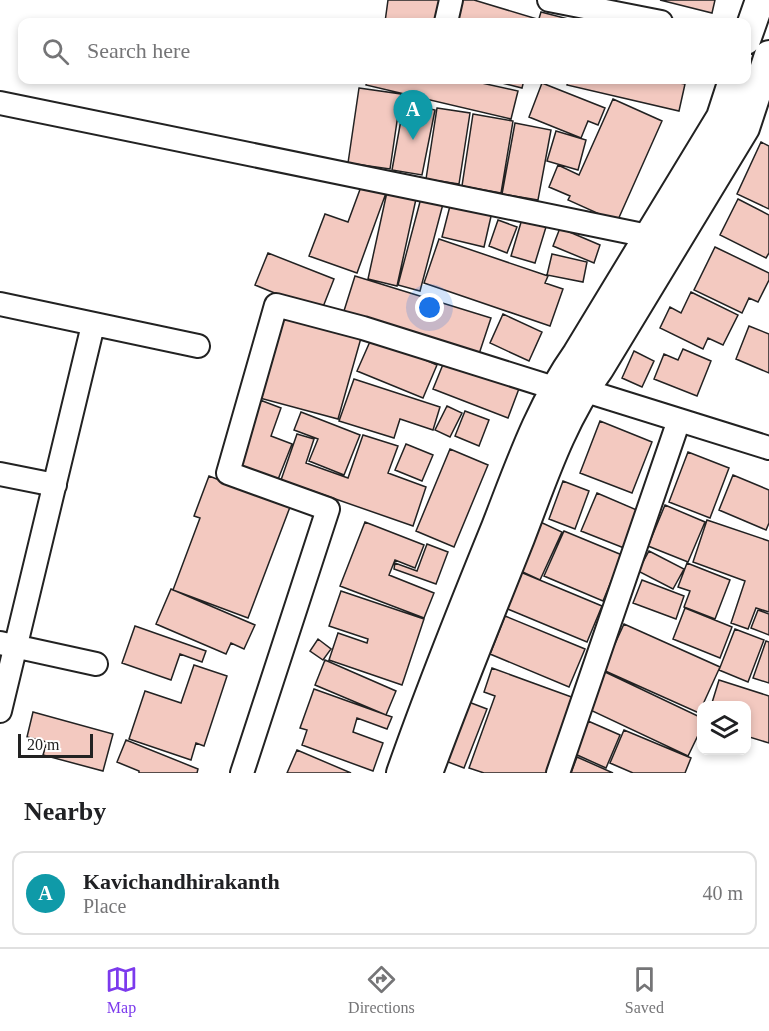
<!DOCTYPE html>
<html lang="en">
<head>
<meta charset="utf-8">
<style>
	:root { --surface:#fff; --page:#f2f2f2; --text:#202124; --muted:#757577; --line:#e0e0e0; --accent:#7c3aed }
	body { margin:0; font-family:Georgia,serif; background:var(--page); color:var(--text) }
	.controls { position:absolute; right:18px; bottom:18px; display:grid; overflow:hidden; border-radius:12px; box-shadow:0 3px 9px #0003 }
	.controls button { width:54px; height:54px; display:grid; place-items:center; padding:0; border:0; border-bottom:2px solid var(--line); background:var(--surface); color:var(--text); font:30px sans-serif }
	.scale { position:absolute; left:18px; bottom:15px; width:75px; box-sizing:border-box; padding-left:6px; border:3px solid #222; border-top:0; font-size:16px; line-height:21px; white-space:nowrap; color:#222; -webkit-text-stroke:4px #fff; paint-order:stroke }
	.you { position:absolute; left:430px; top:308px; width:21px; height:21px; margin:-15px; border:4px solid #fff; border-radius:50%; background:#1a73e8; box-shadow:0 0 0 9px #1a73e833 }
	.badge { display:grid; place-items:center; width:39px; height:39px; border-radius:50%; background:var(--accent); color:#fff; font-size:20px; font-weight:700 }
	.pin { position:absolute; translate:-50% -50px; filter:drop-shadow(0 2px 3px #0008) }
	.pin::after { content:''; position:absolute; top:32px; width:21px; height:18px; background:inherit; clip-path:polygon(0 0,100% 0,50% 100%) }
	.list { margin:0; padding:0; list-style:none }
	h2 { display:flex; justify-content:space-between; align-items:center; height:78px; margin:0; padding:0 24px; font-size:26px }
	h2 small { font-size:20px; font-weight:400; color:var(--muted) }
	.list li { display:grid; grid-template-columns:39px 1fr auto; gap:18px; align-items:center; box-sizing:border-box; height:84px; margin:0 12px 12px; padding:0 12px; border:2px solid var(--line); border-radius:12px }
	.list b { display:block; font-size:22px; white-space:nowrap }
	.list p { margin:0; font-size:20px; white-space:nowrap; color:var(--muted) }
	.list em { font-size:20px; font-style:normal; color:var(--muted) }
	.icon { flex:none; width:33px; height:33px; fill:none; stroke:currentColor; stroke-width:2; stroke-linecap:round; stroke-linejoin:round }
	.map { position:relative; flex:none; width:769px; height:773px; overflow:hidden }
	.search { position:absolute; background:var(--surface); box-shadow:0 3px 9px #0003; left:18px; right:18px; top:18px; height:66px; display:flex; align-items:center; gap:15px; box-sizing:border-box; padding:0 21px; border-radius:12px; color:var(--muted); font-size:22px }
	.sheet { height:174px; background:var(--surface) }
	nav { display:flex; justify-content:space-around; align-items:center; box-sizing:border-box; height:84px; border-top:2px solid var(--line); background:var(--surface); font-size:16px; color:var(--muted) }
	nav a { display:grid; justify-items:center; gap:3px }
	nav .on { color:var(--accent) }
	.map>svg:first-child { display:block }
	.building { fill:#f3c9c0; stroke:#222; stroke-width:1.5 }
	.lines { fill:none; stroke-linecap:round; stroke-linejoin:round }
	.minor-casing { stroke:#222; stroke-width:26 }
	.tertiary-casing { stroke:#222; stroke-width:32 }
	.minor { stroke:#fff; stroke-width:22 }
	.tertiary { stroke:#fff; stroke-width:28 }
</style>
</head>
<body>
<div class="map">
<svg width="769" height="773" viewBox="0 0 769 773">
	<rect width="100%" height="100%" fill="#fff"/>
	<path class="building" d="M388,0H443L440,22H385Z
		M457,0H474L537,19L536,22H450Z
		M660,0H715L712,13Z
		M541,12L572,20L571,22H538Z
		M367,80H468L518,91L511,119L366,85Z
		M490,80H524L522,88Z
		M568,80H663L685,84L679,111L567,85Z
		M542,83L605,108L598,125L588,121L581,138L529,117Z
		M359,88L401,94L390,169L348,163Z
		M613,99L662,121L617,222L568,200L570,196L549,187L558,165L579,175Z
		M404,103L435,110L422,175L392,170Z
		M437,108L470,113L459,184L426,179Z
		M473,114L513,121L501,193L462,186Z
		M515,123L551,130L538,200L502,194Z
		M556,131L586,140L578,170L547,161Z
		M761,142L769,146V209L737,194Z
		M362,184L386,193L357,273L309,256L325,214L348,222Z
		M387,192L416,199L397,286L368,279Z
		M421,198L443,204L420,291L398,285Z
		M738,199L769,215V253L766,258L720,235Z
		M451,202L492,212L484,247L442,237Z
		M522,219L546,227L535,263L511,256Z
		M498,220L517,227L507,253L489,246Z
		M560,228L600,245L594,263L553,246Z
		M439,239L548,276L545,283L563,289L550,326L424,283Z
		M715,247L769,273V280L758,302L749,298L742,313L694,290Z
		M268,253L334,279L321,312L255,285Z
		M552,254L587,262L583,282L547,275Z
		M355,276L491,318L478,357L343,314Z
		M691,292L738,315L723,345L708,338L703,349L660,328L670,307L681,313Z
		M280,312L361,338L338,419L256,397Z
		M503,314L542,332L529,361L490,343Z
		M749,326L769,334V373L736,359Z
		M372,337L437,365L423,398L357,371Z
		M683,349L711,361L697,396L654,379L664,354L678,360Z
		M634,351L654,361L642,387L622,378Z
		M446,357L520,386L508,418L433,389Z
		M354,379L440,407L433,430L400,419L394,438L339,421Z
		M260,400L281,408L271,436L292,444L277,482L234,465Z
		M447,406L462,413L450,437L435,430Z
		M465,411L489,420L479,446L455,436Z
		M301,412L360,435L344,475L309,461L318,439L294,430Z
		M600,421L652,442L632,493L580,473Z
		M297,434L314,439L306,463L348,478L363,435L398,446L388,473L426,487L413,526L281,480Z
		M406,444L433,455L422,481L395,470Z
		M450,449L488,465L454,547L416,531Z
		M688,452L729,468L710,518L669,502Z
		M733,475L769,490V523L766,530L719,510Z
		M209,476L290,507L248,618L173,590L200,518L194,516Z
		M563,481L589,491L575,529L549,519Z
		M597,493L639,511L624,548L581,531Z
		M665,505L705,522L688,562L648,546Z
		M536,520L562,532L540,580L514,568Z
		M707,520L769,541V612L756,608L748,629L731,623L745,581L693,562Z
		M365,522L424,545L415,568L395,560L389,575L434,593L424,618L340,586Z
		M564,531L622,555L603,601L544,576Z
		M427,544L448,552L436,584L394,569L395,563L417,571Z
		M649,551L684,569L673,589L638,571Z
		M687,563L730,580L715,619L684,607L690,591L678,587Z
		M518,571L602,606L587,642L503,607Z
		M642,580L684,596L676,619L633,603Z
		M171,589L255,625L244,649L231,643L226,654L156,624Z
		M341,591L424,619L402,685L329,660L338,633L367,643L368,639L329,626Z
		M685,608L732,627L720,658L673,639Z
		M758,610L769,614V635L751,628Z
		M505,616L585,649L569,687L490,654Z
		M624,624L720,667L699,713L603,670Z
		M135,626L206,651L202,662L180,654L171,680L122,663Z
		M735,629L764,640L748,682L719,670Z
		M318,639L331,649L323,660L310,651Z
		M766,641L769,642V683L753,678Z
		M325,660L396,691L386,715L315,685Z
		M194,665L227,676L204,746L196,743L191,760L129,739L145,691L181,703Z
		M492,668L577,699L550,773H484L469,768L495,696L484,692Z
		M603,671L702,718V727L688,756L586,708Z
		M719,680L769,696V743L746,736V706H711Z
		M314,689L392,717L387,729L357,718L353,732L383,743L373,771L302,745L307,730L300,728Z
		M466,701L487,709L464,768L443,760Z
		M33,712L113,734L103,771L43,755L47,742L27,737Z
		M588,721L620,735L606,768L575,754Z
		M624,730L691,758L685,773H633L610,763Z
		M126,740L198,769L197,773H139V771L117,762Z
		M297,750L351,773H287Z
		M577,757L613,773H571Z"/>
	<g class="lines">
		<g class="minor-casing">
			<path id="minor" d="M549,0L661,22
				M446,22L451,0
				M0,103L648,236
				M0,304L198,346
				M0,474L55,485
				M0,643L96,664
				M0,711L93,325
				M242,773L328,509L228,473L276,305L363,328L554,388L583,390L769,448
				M558,773L679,420"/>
		</g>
		<g class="tertiary-casing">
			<path id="tertiary" d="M746,40L760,0
				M401,773C430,690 463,608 496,527C519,468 540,406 577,354L721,117L733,80
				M428,773C457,694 489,616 520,538C542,481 562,419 599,369L745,128L769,55"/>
		</g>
		<use href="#minor" class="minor"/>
		<use href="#tertiary" class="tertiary"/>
	</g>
</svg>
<div class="controls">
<button><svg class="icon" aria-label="layers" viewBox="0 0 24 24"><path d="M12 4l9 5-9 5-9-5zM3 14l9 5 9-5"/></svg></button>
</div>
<div class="scale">20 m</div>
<div class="you"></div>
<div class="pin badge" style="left:413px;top:140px;background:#0f9aa8">A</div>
<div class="search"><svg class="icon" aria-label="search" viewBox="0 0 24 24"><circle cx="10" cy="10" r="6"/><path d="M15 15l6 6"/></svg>Search here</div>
</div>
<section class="sheet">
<h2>Nearby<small></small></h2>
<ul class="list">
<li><span class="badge" style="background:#0f9aa8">A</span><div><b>Kavichandhirakanth</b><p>Place</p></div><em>40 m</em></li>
</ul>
</section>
<nav>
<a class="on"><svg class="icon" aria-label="map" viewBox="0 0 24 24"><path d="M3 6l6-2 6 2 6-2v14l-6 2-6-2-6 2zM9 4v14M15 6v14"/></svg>Map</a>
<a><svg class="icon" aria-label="directions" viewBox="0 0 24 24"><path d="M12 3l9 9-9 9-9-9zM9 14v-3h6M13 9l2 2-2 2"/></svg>Directions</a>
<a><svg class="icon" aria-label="saved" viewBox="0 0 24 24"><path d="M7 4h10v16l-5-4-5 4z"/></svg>Saved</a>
</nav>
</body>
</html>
